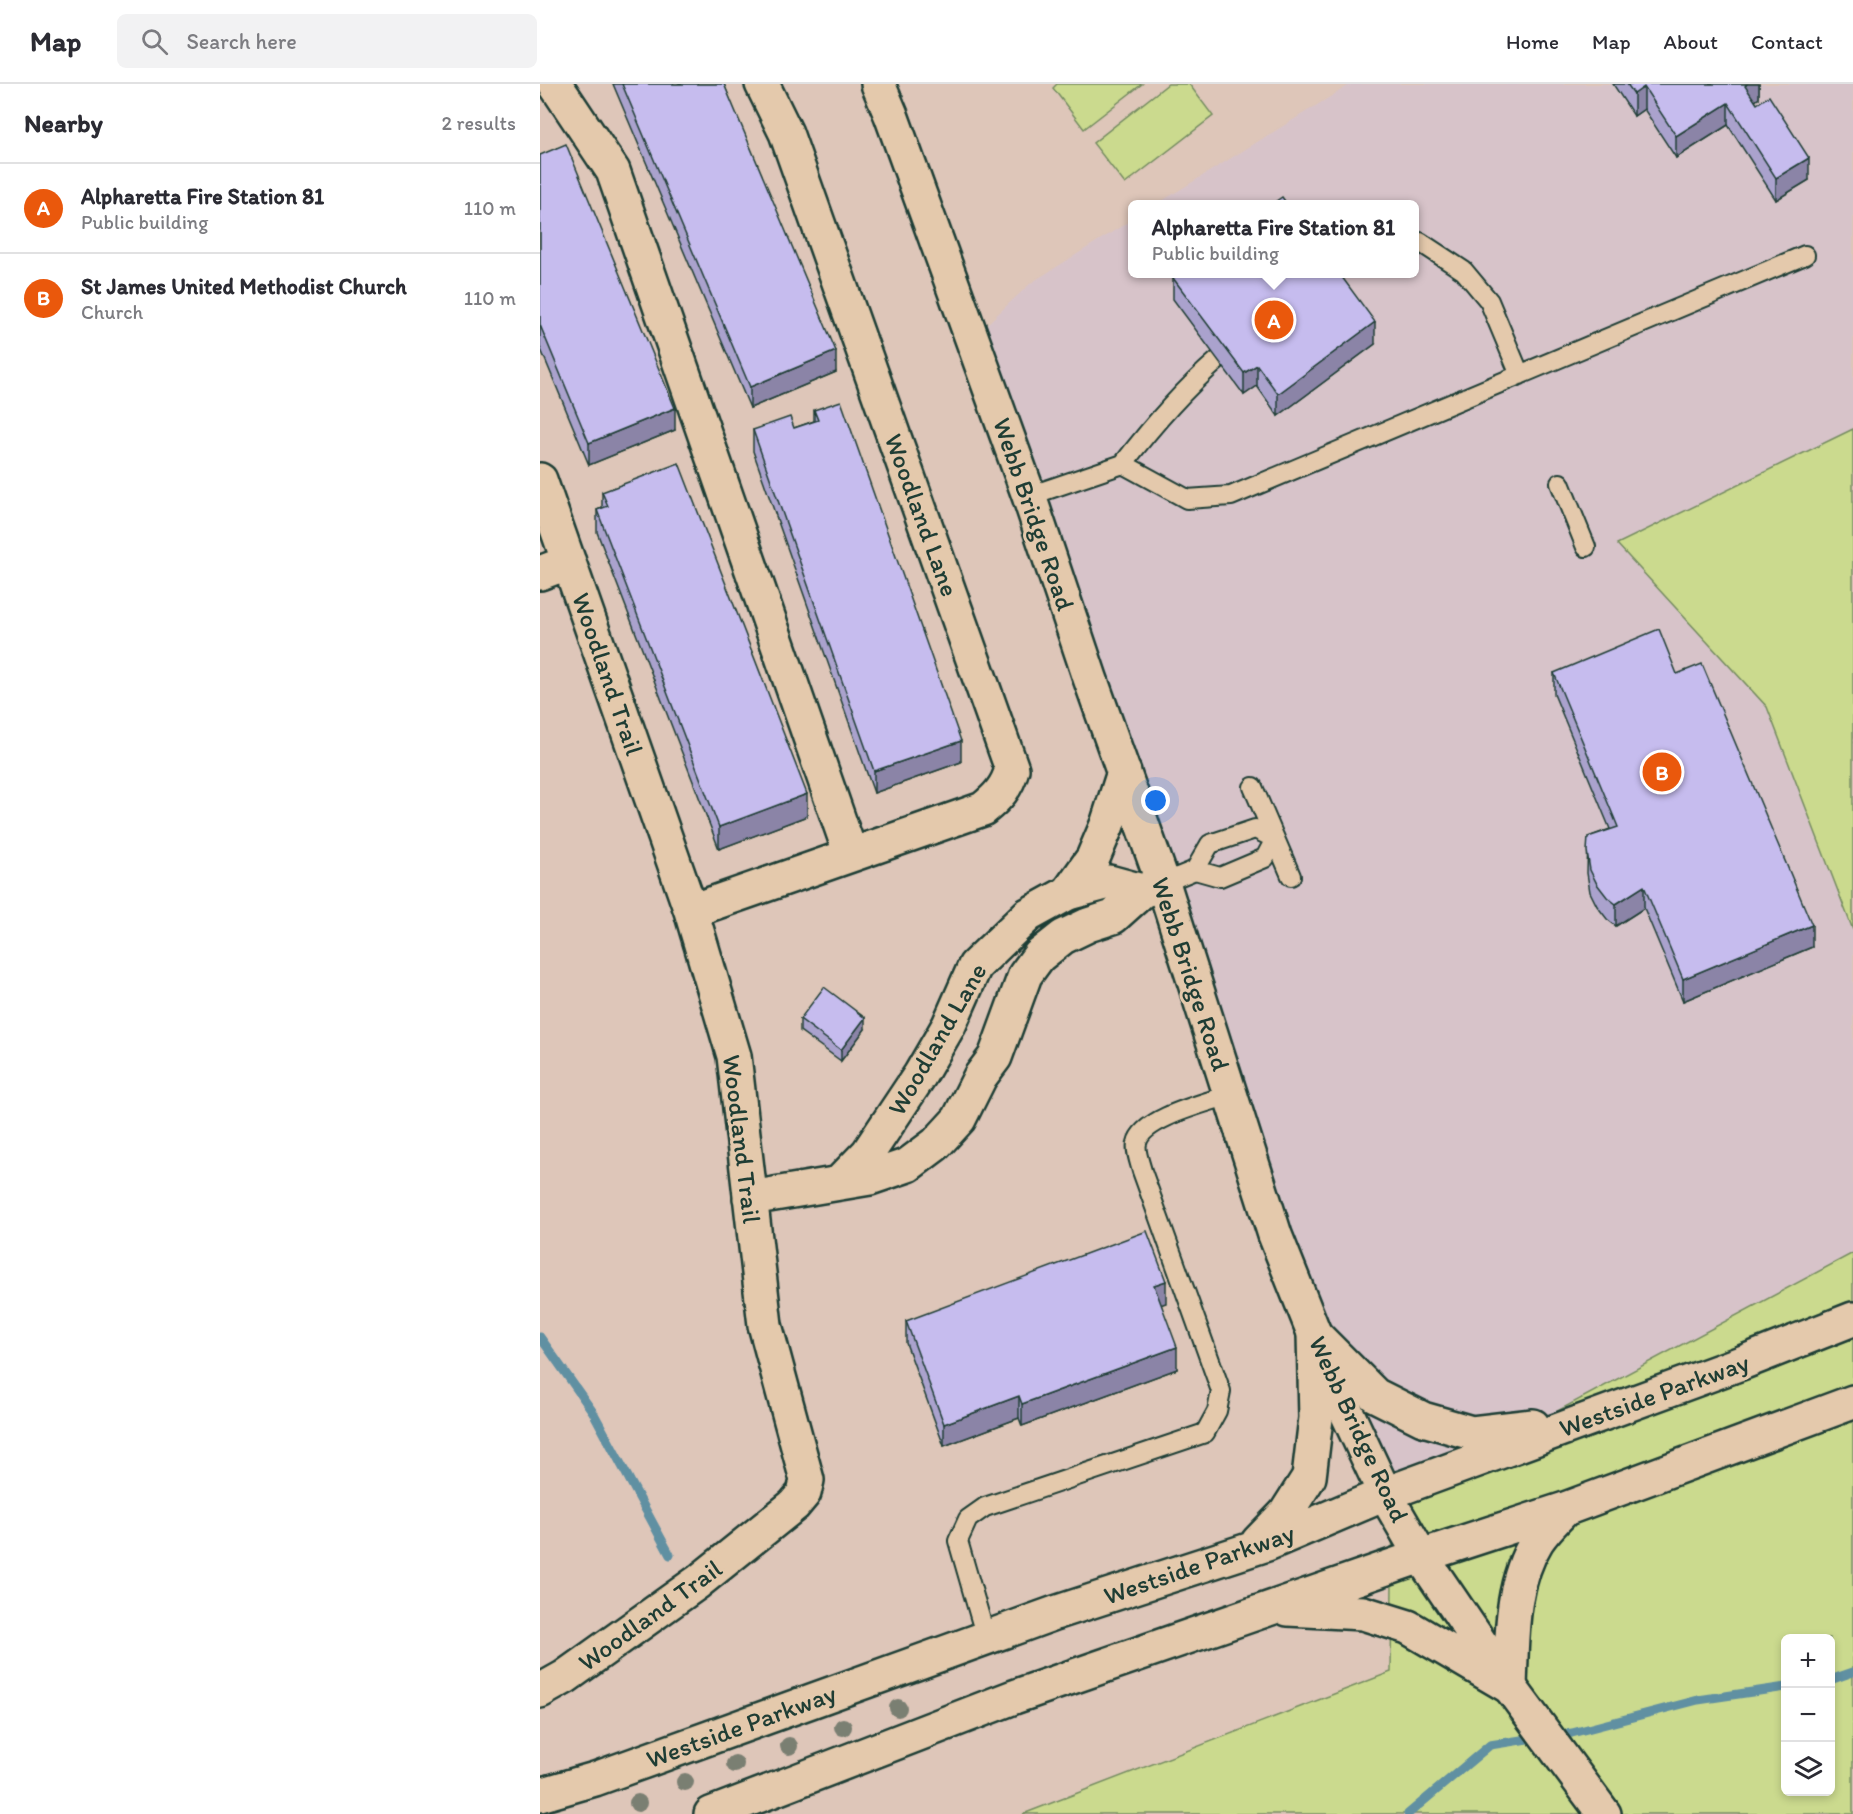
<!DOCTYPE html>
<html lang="en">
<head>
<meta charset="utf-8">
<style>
	:root { --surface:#fff; --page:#f2f2f3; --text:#2b2b33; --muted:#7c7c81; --line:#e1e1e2; --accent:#ea580c }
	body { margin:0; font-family:Itim,sans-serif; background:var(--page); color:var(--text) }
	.controls { position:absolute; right:18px; bottom:18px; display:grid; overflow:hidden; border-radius:9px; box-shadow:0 3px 9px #0003 }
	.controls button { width:54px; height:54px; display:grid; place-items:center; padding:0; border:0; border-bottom:2px solid var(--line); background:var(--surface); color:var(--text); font:30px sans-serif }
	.you { position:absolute; left:616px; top:717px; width:21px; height:21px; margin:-15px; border:4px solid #fff; border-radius:50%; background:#1a73e8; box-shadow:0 0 0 9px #1a73e833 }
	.badge { display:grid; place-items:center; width:39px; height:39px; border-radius:50%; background:var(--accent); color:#fff; font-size:20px; font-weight:700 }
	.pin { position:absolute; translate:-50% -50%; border:3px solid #fff; box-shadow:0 2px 6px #0006 }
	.popup { position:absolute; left:588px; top:116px; width:291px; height:78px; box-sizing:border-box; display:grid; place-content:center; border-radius:9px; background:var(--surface); filter:drop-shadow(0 2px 4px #0005); font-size:20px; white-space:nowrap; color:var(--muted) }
	.popup b { font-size:22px; color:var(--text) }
	.popup::after { content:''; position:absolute; left:50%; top:100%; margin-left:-12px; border:12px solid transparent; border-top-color:var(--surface) }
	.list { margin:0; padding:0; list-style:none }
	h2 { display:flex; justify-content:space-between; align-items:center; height:78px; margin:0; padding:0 24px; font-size:26px }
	h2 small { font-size:20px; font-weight:400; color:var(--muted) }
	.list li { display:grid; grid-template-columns:39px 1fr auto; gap:18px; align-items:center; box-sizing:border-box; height:90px; padding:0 24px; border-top:2px solid var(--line) }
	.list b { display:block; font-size:22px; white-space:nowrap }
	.list p { margin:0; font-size:20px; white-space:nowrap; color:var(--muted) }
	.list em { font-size:20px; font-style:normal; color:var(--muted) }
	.icon { flex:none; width:33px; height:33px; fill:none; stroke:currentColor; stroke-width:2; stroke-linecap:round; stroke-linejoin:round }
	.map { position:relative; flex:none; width:1313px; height:1730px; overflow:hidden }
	header { display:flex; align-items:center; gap:36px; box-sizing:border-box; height:84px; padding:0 30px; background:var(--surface); border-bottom:2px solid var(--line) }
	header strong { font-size:28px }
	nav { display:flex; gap:33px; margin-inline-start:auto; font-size:21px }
	.search { width:420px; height:54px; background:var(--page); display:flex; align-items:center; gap:15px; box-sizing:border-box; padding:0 21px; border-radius:9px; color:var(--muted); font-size:22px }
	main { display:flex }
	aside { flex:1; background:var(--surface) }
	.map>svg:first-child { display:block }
	.built { fill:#d7c3c9 }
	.green { fill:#cbda8e; stroke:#758c61; stroke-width:1.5; fill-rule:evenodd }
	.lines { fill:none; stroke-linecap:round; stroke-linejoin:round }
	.stream { stroke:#6090a2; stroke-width:9 }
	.service-casing { stroke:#1f3d34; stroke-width:22 }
	.minor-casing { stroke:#1f3d34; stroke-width:38 }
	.tertiary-casing { stroke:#1f3d34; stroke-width:38 }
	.secondary-casing { stroke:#1f3d34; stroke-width:38 }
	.service { stroke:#e4c9ac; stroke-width:18 }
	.minor { stroke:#e4c9ac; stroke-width:33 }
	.tertiary { stroke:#e4c9ac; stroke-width:33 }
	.secondary { stroke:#e4c9ac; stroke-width:33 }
	.tree { fill:#7a7f72 }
	.wall { fill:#aaa2cd; stroke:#1f3d34; stroke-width:1.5 }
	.shaded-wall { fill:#8b84a7; stroke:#1f3d34; stroke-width:1.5 }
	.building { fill:#c6bcee; stroke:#1f3d34; stroke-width:1.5 }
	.labels { text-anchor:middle; stroke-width:6; stroke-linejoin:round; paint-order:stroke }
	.street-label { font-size:26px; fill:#1f3d34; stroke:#e4c9ac }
</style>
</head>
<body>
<header>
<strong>Map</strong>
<div class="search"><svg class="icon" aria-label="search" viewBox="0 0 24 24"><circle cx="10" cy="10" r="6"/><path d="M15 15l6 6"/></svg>Search here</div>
<nav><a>Home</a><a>Map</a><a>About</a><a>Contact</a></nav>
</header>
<main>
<aside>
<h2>Nearby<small>2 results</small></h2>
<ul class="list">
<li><span class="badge">A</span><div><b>Alpharetta Fire Station 81</b><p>Public building</p></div><em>110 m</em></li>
<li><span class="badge">B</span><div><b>St James United Methodist Church</b><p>Church</p></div><em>110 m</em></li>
</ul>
</aside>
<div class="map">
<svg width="1313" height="1730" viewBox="0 0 1313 1730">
	<rect width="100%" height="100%" fill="#dec6b9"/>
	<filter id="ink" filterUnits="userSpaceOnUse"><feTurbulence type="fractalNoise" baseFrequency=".0167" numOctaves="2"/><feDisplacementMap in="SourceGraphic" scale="12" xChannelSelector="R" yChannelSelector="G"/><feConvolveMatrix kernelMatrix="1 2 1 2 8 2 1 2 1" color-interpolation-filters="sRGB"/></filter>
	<g filter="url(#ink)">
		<path class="built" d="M811,0H1313V345L1077,460L1227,623L1313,846V1169L853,1415L764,1187L430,256L491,199L593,135V190H875V121L617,120Z"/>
		<path class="green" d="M517,0H602L544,45L513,4Z
			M628,0H649L673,32L585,100L553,59Z
			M1313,345V846L1227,623L1077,460Z
			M1313,1169V1730H483L851,1588L853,1415ZM1246,1554H1290V1708H1246Z"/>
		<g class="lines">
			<path class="stream" d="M0,1253L53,1328L130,1471
				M1290,1596L1313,1588
				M1013,1652L1032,1649L1158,1616L1246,1603
				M868,1730L950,1661L1000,1653"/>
			<g class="service-casing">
				<path id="service" d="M875,158H880L924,187L949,217L980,291
					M583,380C612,342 642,307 678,276
					M1020,399L1046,463
					M489,412L583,380L647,415L691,412L1265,171
					M713,703L751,792
					M655,786L670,760L715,745L735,755
					M623,799L655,786L680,793L725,774L735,755
					M446,1554L418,1457L428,1435L445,1423L665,1349L677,1327L681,1307L602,1087C600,1079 595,1067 597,1059C602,1034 666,1019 689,1011"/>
			</g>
			<g class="minor-casing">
				<path id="minor" d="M15,0L73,87L311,771
					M0,396L151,827L194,972L225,1241L267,1396L264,1409L254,1421L158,1498L25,1593L0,1607
					M0,489L29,478
					M151,827L443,725C458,713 467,703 472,685L246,49L222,0
					M299,1099L328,1069L380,991L409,941L435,882L488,831L528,809L569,798L602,807L620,800
					M210,1114L330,1094L368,1081L396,1060L419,1035L440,993L455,973L485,891L499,872L523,853L548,841L573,833L602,807"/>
			</g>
			<g class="tertiary-casing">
				<path id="tertiary" d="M338,0L351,31L489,412L550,594L623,799L735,1151L800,1314L845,1410L881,1472L970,1603L1064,1730
					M528,809L553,774L567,741L584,688"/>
			</g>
			<g class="secondary-casing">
				<path id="secondary" d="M774,1250L835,1311L883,1335L932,1349L993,1342
					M718,1458L746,1429L769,1393L776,1334L774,1250
					M748,1525L823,1529L868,1543L970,1603C972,1554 970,1500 997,1457C1004,1446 1015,1435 1025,1425
					M0,1711L55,1695L515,1529L727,1460L845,1410L1204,1278L1313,1235
					M171,1730L474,1613L881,1472L1025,1425L1313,1318"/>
			</g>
			<use href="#service" class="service"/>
			<use href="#minor" class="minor"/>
			<use href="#tertiary" class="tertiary"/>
			<use href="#secondary" class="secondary"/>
		</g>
		<g class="tree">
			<circle cx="358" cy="1624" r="9"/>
			<circle cx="303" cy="1643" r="9"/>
			<circle cx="249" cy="1662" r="9"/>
			<circle cx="195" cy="1680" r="9"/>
			<circle cx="145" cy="1698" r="9"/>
			<circle cx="98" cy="1719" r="9"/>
		</g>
		<path class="wall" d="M73,0H184L296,288L210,324Z
			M1073,0H1219V14L1215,17L1269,96L1236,116L1188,41L1136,74L1104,25L1094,32Z
			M0,71L135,346L49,381L0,263Z
			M633,194L835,260L738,332L717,302L704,311L633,215Z
			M274,326L421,678L334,709L213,367V346L254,344L274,337Z
			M62,408L267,732L179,765L57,448V426L62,424Z
			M1014,589L1137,590L1272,863L1143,917L1104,824L1076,842L1067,835L1057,822L1050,808L1047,789L1048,753L1070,745L1014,610Z
			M260,935L325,945L301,977L260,947Z
			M626,1219L621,1220L637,1285L482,1342L479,1334L404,1362L366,1259V1237Z"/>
		<path class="shaded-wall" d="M1207,0H1219V14L1205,24V2Z
			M1104,3V25L1094,32V10Z
			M1188,19V41L1136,74V52Z
			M1269,74V96L1236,116V94Z
			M835,238V260L738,332V310Z
			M296,267V288L210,324V303Z
			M717,281V302L704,311V289Z
			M135,324V346L49,381V359Z
			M421,657V678L334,709V687Z
			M267,710V732L179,765V743Z
			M1104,802V824L1076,842V820Z
			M1272,841V863L1143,917V895Z
			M325,934V945L301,977V966Z
			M626,1197V1219L614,1223V1201Z
			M637,1263V1285L482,1342V1320Z
			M479,1312V1334L404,1362V1340Z"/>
		<path class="building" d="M82,0H184L296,267L210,303Z
			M1087,0H1207L1205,2L1217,20L1229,12L1269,74L1236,94L1188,19L1136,52L1104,3L1094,10Z
			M26,60L135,324L49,359L0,241V71Z
			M742,113L747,120H732Z
			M638,189H799L835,238L738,310L717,281L704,289L633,194Z
			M301,317L421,657L334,687L213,346L250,333L254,344L278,336L274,326Z
			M139,379L267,710L179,743L57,426L68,422L62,408Z
			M1119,545L1137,590L1162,580L1272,841L1143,895L1104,802L1076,820L1067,813L1057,800L1050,786L1047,767L1048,753L1078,743L1014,589Z
			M284,903L325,934L301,966L260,935Z
			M607,1147L626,1197L614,1201L637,1263L482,1320L479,1312L404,1340L366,1237Z"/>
	</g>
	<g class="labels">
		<g class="street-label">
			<text transform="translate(494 430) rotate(71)" y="9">Webb Bridge Road</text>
			<text transform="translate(382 431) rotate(70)" y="9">Woodland Lane</text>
			<text transform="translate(68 590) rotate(71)" y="9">Woodland Trail</text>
			<text transform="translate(651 890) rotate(72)" y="9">Webb Bridge Road</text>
			<text transform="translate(397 955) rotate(-60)" y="9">Woodland Lane</text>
			<text transform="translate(202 1055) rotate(83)" y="9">Woodland Trail</text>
			<text transform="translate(1114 1311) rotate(-20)" y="9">Westside Parkway</text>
			<text transform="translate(819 1345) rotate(65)" y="9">Webb Bridge Road</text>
			<text transform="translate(659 1480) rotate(-19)" y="9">Westside Parkway</text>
			<text transform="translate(110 1531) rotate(-36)" y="9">Woodland Trail</text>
			<text transform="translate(201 1642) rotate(-20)" y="9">Westside Parkway</text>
		</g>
	</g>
</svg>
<div class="controls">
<button>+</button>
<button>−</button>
<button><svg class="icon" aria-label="layers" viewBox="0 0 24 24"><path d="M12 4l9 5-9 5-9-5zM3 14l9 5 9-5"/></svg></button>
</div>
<div class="you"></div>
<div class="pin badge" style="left:734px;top:236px">A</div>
<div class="popup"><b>Alpharetta Fire Station 81</b>Public building</div>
<div class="pin badge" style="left:1122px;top:688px">B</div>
</div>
</main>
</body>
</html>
